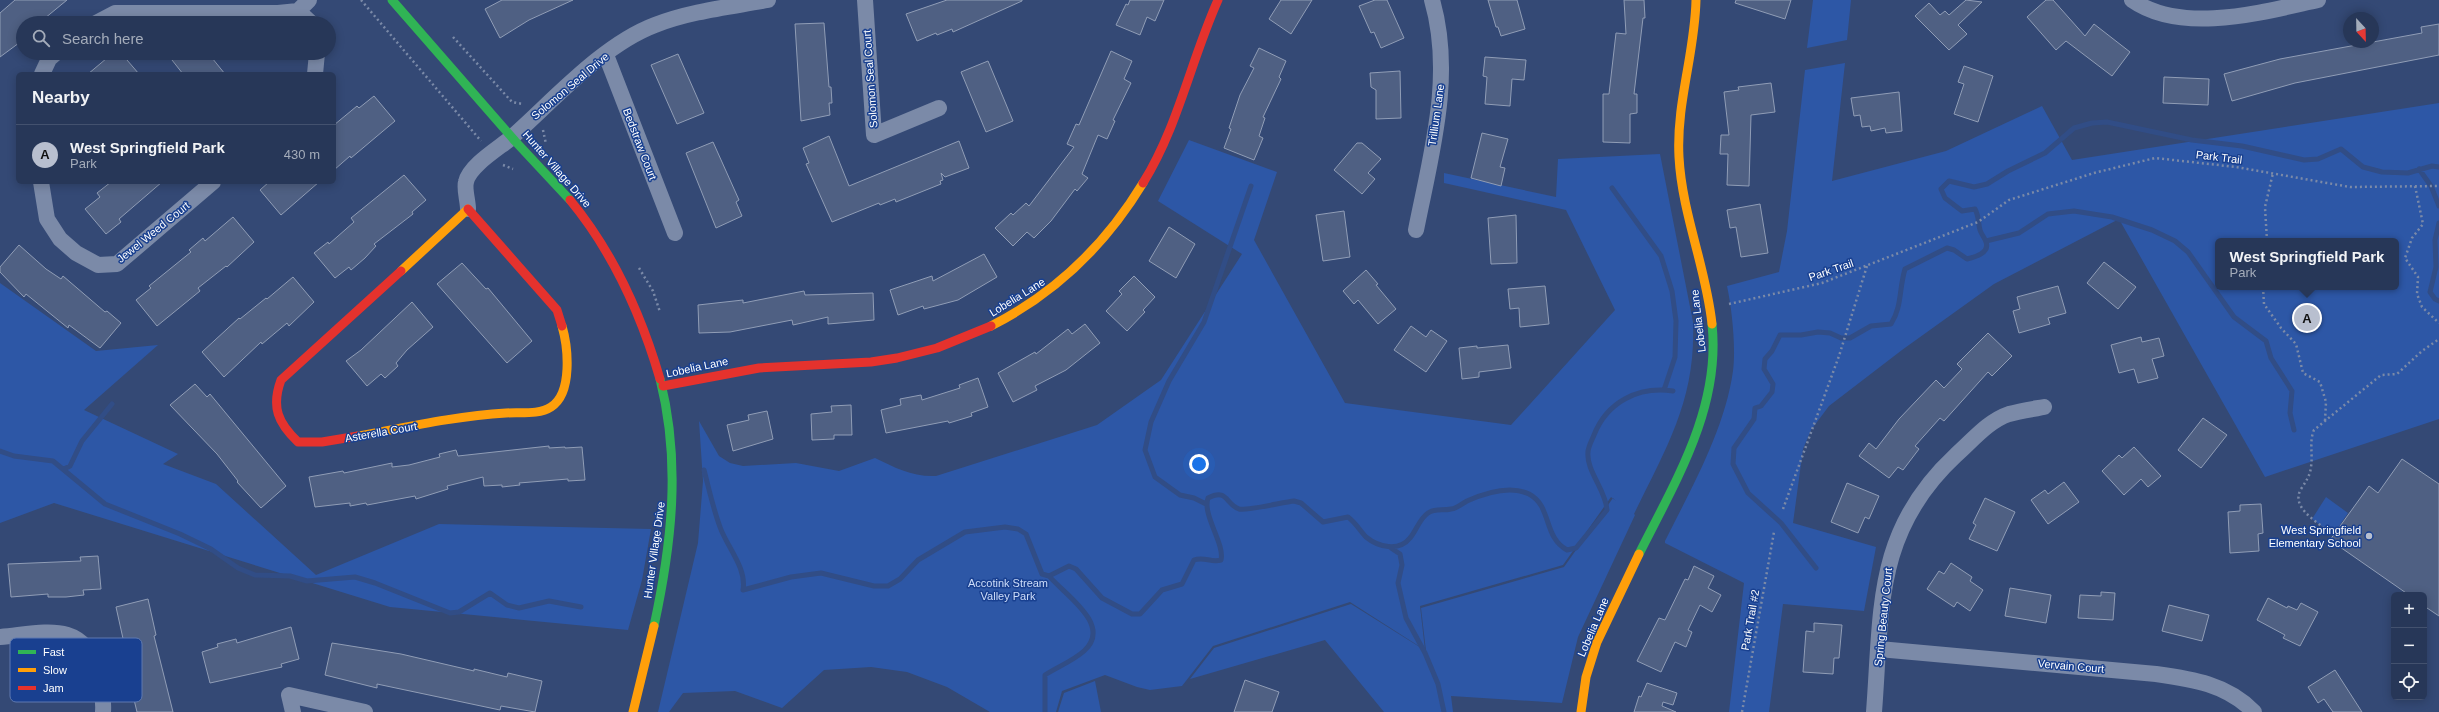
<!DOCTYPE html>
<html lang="en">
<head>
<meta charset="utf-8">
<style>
	:root { --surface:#273758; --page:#2f3f5e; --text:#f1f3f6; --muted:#a4acba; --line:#43516e; --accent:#b8bfcf }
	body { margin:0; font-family:Arial,sans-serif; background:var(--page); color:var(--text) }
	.controls { position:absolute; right:12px; bottom:12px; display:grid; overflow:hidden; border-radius:6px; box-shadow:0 2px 10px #0003 }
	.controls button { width:36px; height:36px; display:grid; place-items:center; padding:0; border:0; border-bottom:1px solid var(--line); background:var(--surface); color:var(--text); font:20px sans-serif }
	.compass { position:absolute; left:2343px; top:12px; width:36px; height:36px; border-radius:50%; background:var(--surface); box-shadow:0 2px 10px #0003; rotate:158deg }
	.you { position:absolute; left:1199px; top:464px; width:14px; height:14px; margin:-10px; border:3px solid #fff; border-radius:50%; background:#1a73e8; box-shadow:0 0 0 6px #1a73e833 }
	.badge { display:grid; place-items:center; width:26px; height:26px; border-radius:50%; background:var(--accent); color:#111; font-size:13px; font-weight:700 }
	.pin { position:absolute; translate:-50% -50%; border:2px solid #fff; box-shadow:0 1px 4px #0006 }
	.popup { position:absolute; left:2215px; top:238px; width:184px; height:52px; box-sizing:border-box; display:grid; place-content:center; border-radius:6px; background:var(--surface); filter:drop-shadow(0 1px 3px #0005); font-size:13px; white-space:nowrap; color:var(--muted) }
	.popup b { font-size:15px; color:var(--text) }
	.popup::after { content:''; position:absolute; left:50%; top:100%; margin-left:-8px; border:8px solid transparent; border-top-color:var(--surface) }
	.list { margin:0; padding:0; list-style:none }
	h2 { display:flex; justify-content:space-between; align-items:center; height:52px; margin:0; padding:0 16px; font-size:17px }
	h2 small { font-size:13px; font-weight:400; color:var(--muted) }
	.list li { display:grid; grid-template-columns:26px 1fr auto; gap:12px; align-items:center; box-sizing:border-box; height:60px; padding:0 16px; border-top:1px solid var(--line) }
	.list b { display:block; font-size:15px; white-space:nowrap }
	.list p { margin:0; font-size:13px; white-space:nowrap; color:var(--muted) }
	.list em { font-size:13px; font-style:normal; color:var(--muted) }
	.icon { flex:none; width:22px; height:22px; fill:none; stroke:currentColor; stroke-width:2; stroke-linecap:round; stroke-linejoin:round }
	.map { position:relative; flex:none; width:2439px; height:712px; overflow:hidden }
	.search { position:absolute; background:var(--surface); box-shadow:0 2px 10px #0003; left:16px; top:16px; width:320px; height:44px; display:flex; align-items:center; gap:10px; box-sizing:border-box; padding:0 14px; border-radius:22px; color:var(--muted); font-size:15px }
	.panel { position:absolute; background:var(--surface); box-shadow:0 2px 10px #0003; left:16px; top:72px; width:320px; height:112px; border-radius:6px }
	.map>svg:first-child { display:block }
	.green { fill:#2d57a6; fill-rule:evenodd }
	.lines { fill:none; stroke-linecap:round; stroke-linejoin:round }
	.stream { stroke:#314d86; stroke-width:5 }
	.building { fill:#4f6083; stroke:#909db6 }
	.path { stroke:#7b8aa8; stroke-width:2.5; stroke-dasharray:2 3; stroke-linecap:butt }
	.street { stroke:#7b8aa8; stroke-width:16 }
	.fast { stroke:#30b455; stroke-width:9 }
	.slow { stroke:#ff9f0a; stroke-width:9 }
	.jam { stroke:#e5322d; stroke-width:9 }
	.poi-dot { fill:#b8bfcf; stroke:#194090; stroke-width:1.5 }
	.labels { text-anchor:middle; stroke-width:3; stroke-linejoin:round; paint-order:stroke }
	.street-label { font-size:11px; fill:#fff; stroke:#194090 }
	.poi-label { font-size:11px; fill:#fff; stroke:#194090; text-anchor:end }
	.park-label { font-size:11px; fill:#cdddfa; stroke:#194090 }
	.key { fill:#194090; stroke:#5e79b1; stroke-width:1 }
	.key-label { font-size:11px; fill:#fff }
</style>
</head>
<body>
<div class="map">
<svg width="2439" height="712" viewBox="0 0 2439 712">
	<rect width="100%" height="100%" fill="#344975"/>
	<path class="green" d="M1813,0H1851L1847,40L1807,48Z
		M1845,63L1832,181L1946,151L2042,106L2072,160L2439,103V419L2265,477L2119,219L1994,284L1902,350L1829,406L1811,430L1803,449L1793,523L1876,547L1864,611L1783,604L1769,712H1729L1744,583L1665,543V541C1691,489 1725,429 1733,371C1736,347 1732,309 1727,286L1779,272L1787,231L1805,70ZM2218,241H2396V287H2218Z
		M1189,140L1277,172L1254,240L1345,403L1511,425L1615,310L1566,210L1444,183V173L1556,197L1558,159L1660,154L1693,322C1696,400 1667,446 1634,514L1635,515L1578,637L1562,703L1451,696L1453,712H1384L1325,640L1190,679L1214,648L1351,604L1426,651L1421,608L1564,567L1613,498L1616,501L1611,497L1563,565L1420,606L1425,650L1350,602L1213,646L1182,686L1150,690L1137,687L1105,675L1062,691L1056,712H990L947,687L907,672L871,667L824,670L782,708L735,691L683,693L669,712H658L698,543L703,481L699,421L719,456L730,463L743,466L796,463L839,471L875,458C896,468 912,477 936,476L1097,425L1161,380L1242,254L1158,201Z
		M0,283L96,351L158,345L84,410L178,454L163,464L216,484L316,575L439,524L651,529L642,580L628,630L390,607L54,503L0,523Z
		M2326,497L2348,513L2333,535L2312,519Z
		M1095,681L1101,712H1058L1064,693Z"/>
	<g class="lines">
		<path class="stream" d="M2419,169L2431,186L2439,206
			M1612,188L1661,256L1672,291L1676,321L1675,357L1664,390
			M2439,223L2435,240L2436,267L2430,292L2435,299L2439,301
			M1986,241L2019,233L2048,214L2074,211L2112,217L2152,230L2175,241L2188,252L2234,317L2266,341L2271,358L2292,391L2290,413L2294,430
			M0,451L14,456L53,461L105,504L180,534L211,549L238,568L255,575L290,576L307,581L355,577L375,583L450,613L459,612L490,593L507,605L519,608L549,601L581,607
			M64,469L70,466L82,441L112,404
			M704,470C709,489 713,508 720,527C727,547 747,568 743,590L791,577L821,573L874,586H888L900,579L918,560L965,532L1005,527L1018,529L1026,534L1042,574L1049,576L1069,566L1076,569L1102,598L1132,614H1140L1162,590L1182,584L1194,560C1204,556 1211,563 1221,560C1225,544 1202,515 1208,498C1228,488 1225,504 1239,509C1247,511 1284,502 1294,501L1301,503L1323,522L1348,517C1356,523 1360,531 1366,537C1378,547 1399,552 1410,538C1416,531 1420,518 1428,513C1435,508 1443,511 1451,509C1456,509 1463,503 1467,501C1485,493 1510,485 1529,494C1552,506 1543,537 1567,550L1576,548L1607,510C1606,490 1586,471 1588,452C1588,447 1592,440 1594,435C1607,402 1638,386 1673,391
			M1206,504L1194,498L1180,495L1155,477L1145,450L1151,422L1169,381L1204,322L1251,186
			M1391,548L1400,554L1402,565L1398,583L1406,618L1425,653L1438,684L1444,712
			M1816,568L1781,523L1748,493L1733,464L1734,448L1754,419L1755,408L1761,406L1772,392L1773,384L1764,369L1765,359L1772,351L1780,335H1801L1818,332L1830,333L1841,338H1850L1871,326L1891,324C1902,307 1899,289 1905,269L1947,248L1954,250L1967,259C1975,257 1990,253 1986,242C1985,238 1981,234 1980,230C1978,223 1979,216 1975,209L1962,211L1945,198L1941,189L1949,181L1974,187L1987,184L2008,171L2045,153L2074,128L2092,123L2107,122L2192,140L2242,146L2304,160L2318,159L2341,149L2363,167L2382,172L2408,173L2432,166L2439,167
			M1045,712V675C1057,667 1073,661 1084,651C1113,625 1065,595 1049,576"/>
	</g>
	<path class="building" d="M15,0H67L39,23H23V40L0,57V13Z
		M502,0H573L529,20L500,38L485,9Z
		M947,0H1022V1L953,32L952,29L937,35L936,33L917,41L906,14Z
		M1130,0H1164L1155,21L1147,17L1140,35L1116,25L1126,4L1128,5Z
		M1281,0H1312L1291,34L1269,19Z
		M1375,0H1387L1404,38L1381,48L1374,32L1371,33L1359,6Z
		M1488,0H1517L1525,29L1501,36L1498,27H1496Z
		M1624,0H1644L1645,18H1643L1634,94H1637V113L1630,114V143L1603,142V94H1609L1616,33L1626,34Z
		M1736,0H1791L1785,19L1735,3Z
		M1966,0L1982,2L1958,25L1967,34L1949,50L1915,16L1929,3L1940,15L1945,11L1949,15Z
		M2046,0H2053L2085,36L2094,24L2130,52L2112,76L2066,41L2056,50L2027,17Z
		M824,23L829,87H831L832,103H829L830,115L801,121L795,24Z
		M2439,24V55L2295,83L2232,101L2224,74L2280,59L2422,33L2421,27Z
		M1259,48L1286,61L1279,77L1281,79L1263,117L1265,118L1259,136L1263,138L1254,160L1224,148L1231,129L1229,128L1240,95L1254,68L1250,66Z
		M1111,51L1132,61L1124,79L1131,83L1113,120L1115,121L1107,139L1098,135L1082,174L1088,178L1077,191L1075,189L1051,221L1034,238L1027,232L1013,246L995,228L1011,213L1013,215L1026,203L1029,206L1074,147L1067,144L1076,124L1079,125Z
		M113,53H121L139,74H88Z
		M181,53H208L225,74H183L172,60Z
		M678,54L704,113L677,124L651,65Z
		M1485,57L1526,60L1524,80L1512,79L1510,106L1485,104L1487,77L1483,76Z
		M988,61L1013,121L986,132L961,72Z
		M1964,66L1993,76L1978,122L1954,114L1964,84L1958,82Z
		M1400,71L1401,118L1376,119V90L1371,87L1370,73Z
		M2164,77L2209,79L2208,105L2163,103Z
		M1771,83L1775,112L1751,115L1749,186L1727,185L1728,154H1720L1721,135H1729L1724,92L1739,90L1738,87Z
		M1899,92L1902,131L1886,133L1885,128L1871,131L1870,126L1862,127L1860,115L1854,116L1851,98Z
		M374,96L395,121L351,158L350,156L334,170V125L357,106L359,108Z
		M1482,133L1508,139L1500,167L1505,168L1501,186L1471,178Z
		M829,136L849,186L959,141L969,168L945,177L941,173L943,180L940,181L941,184L896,202L895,199L880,205L879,203L832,222L806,164L809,163L803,148Z
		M713,142L739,200L736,202L742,216L716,228L686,153Z
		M1357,143H1362L1381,159L1368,173L1375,179L1362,194L1334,170Z
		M404,175L426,200L412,212L413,214L374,244L376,246L365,258L351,270L349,267L335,278L314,253L328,242L329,244L354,222L351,218Z
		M111,182H162L119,219L121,222L106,234L85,209L100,197L97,193Z
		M269,182H319L281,215L260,190Z
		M1760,204L1768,253L1741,257L1736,227L1730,228L1727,210Z
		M1344,211L1350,257L1323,261L1316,215Z
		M1516,215L1517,263L1491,264L1488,218Z
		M233,217L254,242L227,267L226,266L198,288L200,291L157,326L136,300L151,288L149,286L191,252L189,250L203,238L205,241Z
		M1169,227L1195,244L1176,278L1149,261Z
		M19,245L46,269L61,279L63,276L105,312L107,311L121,323L100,348L69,325L68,328L26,294L24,297L0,272V267Z
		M984,254L997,277L958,300L924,309L923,306L898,315L890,290L932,276L933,281Z
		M2104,262L2136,287L2118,309L2087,283Z
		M462,263L486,289L488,288L532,341L507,363L437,284Z
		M1366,270L1378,284L1376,285L1396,309L1378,324L1358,300L1354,304L1343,291Z
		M1134,276L1155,297L1143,310L1145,312L1127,331L1106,311L1122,294L1119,291Z
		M293,277L314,302L289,326L287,323L262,344L261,342L224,377L202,352L239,318L240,319L266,298L267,299Z
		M1545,286L1549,324L1520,327L1519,308L1510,309L1508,289Z
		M2058,286L2066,313L2048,318L2050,324L2019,333L2013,311L2020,309L2017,297Z
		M804,291L805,295L873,293L874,320L828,324V317L793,325L792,320L730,332L699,333L698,305L743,300V303Z
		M412,302L433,327L407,350L396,363L398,366L385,378L381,374L367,386L346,361L361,350Z
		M1085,324L1100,343L1066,370L1035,386L1037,390L1013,402L998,373L1035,352L1036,354L1068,329L1072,334Z
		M1411,326L1426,337L1431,330L1447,341L1426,372L1394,350Z
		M1988,333L2012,356L1992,376L1988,372L1944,421L1940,418L1915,446L1919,449L1903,470L1898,467L1889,478L1859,456L1869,443L1876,449L1899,419L1936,380L1944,388L1962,369L1957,364Z
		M2141,337L2142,342L2159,338L2164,356L2152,359L2158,378L2138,383L2134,369L2119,373L2111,345Z
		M1508,345L1511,368L1479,372V377L1462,379L1459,348L1477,346V348Z
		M978,378L988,407L971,413L972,416L949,423L948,421L886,433L881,410L901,405L900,399L921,395L922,400L960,388L959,385Z
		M195,384L207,397L210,394L286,486L261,508L237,482L238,481L217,454L170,405Z
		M851,405L852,435H834V439L812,440L811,414L832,412L831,406Z
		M767,411L773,439L733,451L727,425L749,420L748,415Z
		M2203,418L2227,435L2201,468L2178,450Z
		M549,446V448L565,447V448L582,447L585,480L568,481V479L519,483L520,485L502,487V485L484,486L483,477L447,486L448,489L416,499L415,496L367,505L366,503L350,506V503L315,507L309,477L343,471L344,473L392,463V467L409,465L440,457L439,454L456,450L458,456Z
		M2134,447L2161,476L2148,487L2141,479L2124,495L2102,471L2119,455L2122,458Z
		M2402,459L2439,484V616L2424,606V595H2409L2330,540L2369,486L2378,493Z
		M2064,482L2079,502L2048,524L2031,500L2045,490L2048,494Z
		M1847,483L1879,496L1869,519L1865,517L1858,533L1831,522Z
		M1985,498L2015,512L1997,551L1969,539L1976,525L1973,523Z
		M2261,504L2263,533L2258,534L2259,551L2230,553L2228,512L2240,511V505Z
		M98,556L101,589L83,590L84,595L66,597H48V594L11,597L8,564L81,561L80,557Z
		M1951,563L1972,577L1970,581L1983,590L1970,611L1957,602L1954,607L1927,589L1939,571L1944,574Z
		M1694,566L1714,576L1708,588L1721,595L1712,612L1700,605L1688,630L1692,632L1686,647L1675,642L1661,672L1637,661L1659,618L1665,620L1685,579L1688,580Z
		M2010,588L2051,595L2046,623L2005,616Z
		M2101,592L2115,593L2113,620L2078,618L2080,595L2101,596Z
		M2268,598L2287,608L2288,606L2297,610L2301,603L2318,612L2300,646L2283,638L2285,635L2257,620Z
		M148,599L156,635L154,636L173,712H137L125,662L122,644L124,643L116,607Z
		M2169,605L2209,615L2202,641L2162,631Z
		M1814,623L1842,625L1839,658H1834L1833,674L1803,672L1806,631L1814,632Z
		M291,627L299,659L281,664L282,667L210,683L202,652L218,647L217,644L236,639L237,643Z
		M332,643L401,654L474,671V669L507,677L508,673L542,681L535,712L501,706L500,710L377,684V688L325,675Z
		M2335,670L2362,712H2333L2324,699L2318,703L2308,687Z
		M1245,680L1279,692L1272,712H1234Z
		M1647,683L1677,693L1673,705L1663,702L1662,706L1676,712H1634L1639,696L1641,697Z"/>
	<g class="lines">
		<path class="path" d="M361,0L481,141
			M453,37L512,102L523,104
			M543,130L546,144
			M503,165L513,169
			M2415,186L2423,224L2412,238L2405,258L2418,277L2417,294L2422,307L2439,323
			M2267,241L2265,207L2273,173
			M639,268L653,291L660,312
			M2263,287L2264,304L2281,328L2296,344L2303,373L2320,382L2326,402L2325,421
			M1729,304L1822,283L1978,222L2009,200L2094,173L2155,158L2236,167L2350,187L2439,186
			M1783,509L1839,356L1867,266
			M2324,528C2313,519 2291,506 2301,489C2306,481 2310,476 2311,467C2313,454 2309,441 2314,430L2381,375L2397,374L2422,351L2439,339
			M1742,712L1774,532"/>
		<path class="street" d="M865,0L874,135L939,108
			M2132,0C2182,35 2263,12 2318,0
			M298,11L309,0
			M96,23L115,13H278L298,11L311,23
			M606,55L675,233
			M42,74L49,59L56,53
			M315,74L317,53
			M41,182L47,219L60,239L76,253L98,265L117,264L213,182
			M468,209C468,201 464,189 466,182C469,166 499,148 511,138C553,101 602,45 655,25C691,11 730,7 768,0
			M1416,230C1431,154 1454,76 1432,0
			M0,637C44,633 84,619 98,673C101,685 104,699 103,712
			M1879,649L2156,674C2192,679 2227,684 2254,712
			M293,712L289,695L365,712
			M1874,712C1882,609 1874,531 1956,455C1972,441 1988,421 2009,414C2020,411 2033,409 2044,407"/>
		<path class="fast" d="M392,0L515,141L570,200
			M1639,554C1675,482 1721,408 1712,324
			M654,626C672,543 681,462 660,379"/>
		<path class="slow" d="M1696,0C1695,53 1676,103 1679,157C1682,214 1706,267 1712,324
			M401,271L468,209
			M991,326C1056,293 1106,244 1143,183
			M358,436C407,427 456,416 506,413C520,412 539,415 551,407C573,393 568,347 562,326
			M633,712L654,626
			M1581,712L1586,677L1597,642L1639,554"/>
		<path class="jam" d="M1143,183C1178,127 1191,60 1218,0
			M570,200C613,252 641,314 660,379
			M468,209L557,310L562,326
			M663,386L759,368L871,362L897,358L937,348L991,326
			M358,436L322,442H298C278,423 271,407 281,380L401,271"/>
	</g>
	<circle class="poi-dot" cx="2369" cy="536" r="4"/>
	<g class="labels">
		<g class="street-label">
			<text transform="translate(870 79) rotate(-94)" y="4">Solomon Seal Court</text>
			<text transform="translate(570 86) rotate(-40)" y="4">Solomon Seal Drive</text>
			<text transform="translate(1436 115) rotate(-82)" y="4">Trillium Lane</text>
			<text transform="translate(640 144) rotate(69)" y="4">Bedstraw Court</text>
			<text transform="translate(2219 157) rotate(7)" y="4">Park Trail</text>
			<text transform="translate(557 169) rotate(49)" y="4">Hunter Village Drive</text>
			<text transform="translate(153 232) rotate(-39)" y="4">Jewel Weed Court</text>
			<text transform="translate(1831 270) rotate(-19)" y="4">Park Trail</text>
			<text transform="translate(1017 297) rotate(-32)" y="4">Lobelia Lane</text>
			<text transform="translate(1698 321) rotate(-97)" y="4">Lobelia Lane</text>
			<text transform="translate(697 367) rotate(-12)" y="4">Lobelia Lane</text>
			<text transform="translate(381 432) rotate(-10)" y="4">Asterella Court</text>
			<text transform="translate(654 550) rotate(-82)" y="4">Hunter Village Drive</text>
			<text transform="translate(1883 617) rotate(-84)" y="4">Spring Beauty Court</text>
			<text transform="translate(1750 620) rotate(-80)" y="4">Park Trail #2</text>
			<text transform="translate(1593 627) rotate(-67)" y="4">Lobelia Lane</text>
			<text transform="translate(2071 666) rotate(5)" y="4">Vervain Court</text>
		</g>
		<g class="poi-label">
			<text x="2361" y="534">West Springfield<tspan x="2361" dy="13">Elementary School</tspan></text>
		</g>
		<g class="park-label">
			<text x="1008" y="587">Accotink Stream<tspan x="1008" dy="13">Valley Park</tspan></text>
		</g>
	</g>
	<rect x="10" y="638" width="132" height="64" rx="6" class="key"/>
	<rect x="18" y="650" width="18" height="4" fill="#30b455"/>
	<rect x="18" y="668" width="18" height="4" fill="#ff9f0a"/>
	<rect x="18" y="686" width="18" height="4" fill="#e5322d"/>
	<g class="key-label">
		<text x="43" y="656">Fast</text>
		<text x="43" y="674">Slow</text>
		<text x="43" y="692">Jam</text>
	</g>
</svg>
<div class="controls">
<button>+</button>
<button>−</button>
<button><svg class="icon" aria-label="locate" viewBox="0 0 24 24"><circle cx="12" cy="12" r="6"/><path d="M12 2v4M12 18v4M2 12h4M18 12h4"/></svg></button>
</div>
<svg class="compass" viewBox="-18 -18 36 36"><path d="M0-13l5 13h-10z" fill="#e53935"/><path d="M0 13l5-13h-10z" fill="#a4acba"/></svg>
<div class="you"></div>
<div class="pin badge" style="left:2307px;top:318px">A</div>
<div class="popup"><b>West Springfield Park</b>Park</div>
<div class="search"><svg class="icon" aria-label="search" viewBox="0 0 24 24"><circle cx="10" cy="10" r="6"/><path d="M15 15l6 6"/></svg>Search here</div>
<section class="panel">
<h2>Nearby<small></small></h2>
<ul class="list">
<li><span class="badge">A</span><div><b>West Springfield Park</b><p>Park</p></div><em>430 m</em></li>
</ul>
</section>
</div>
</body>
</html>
